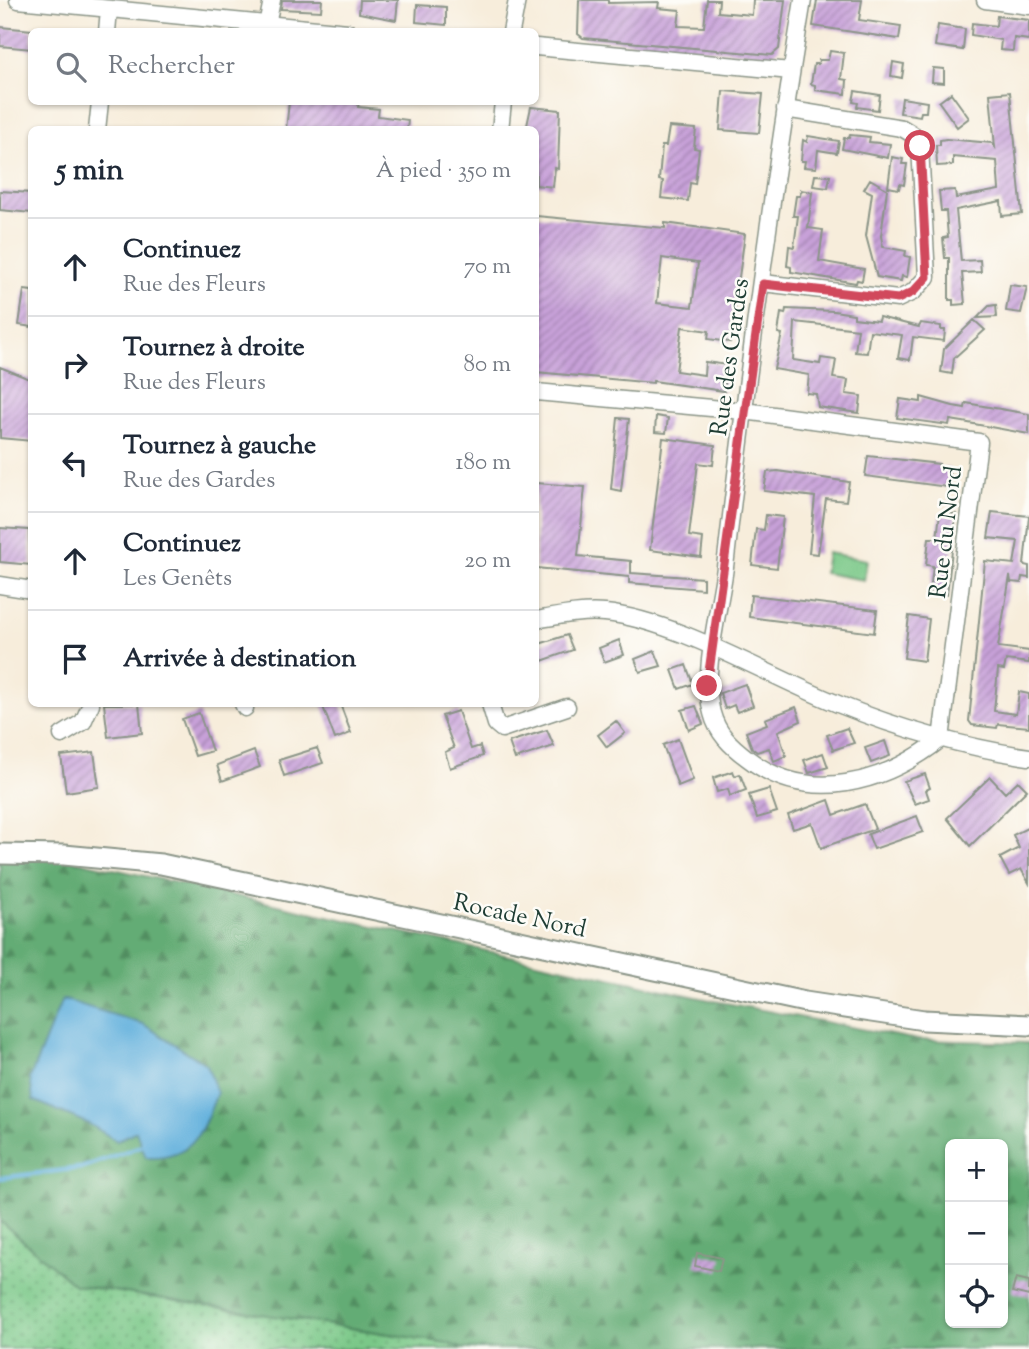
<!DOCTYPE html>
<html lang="fr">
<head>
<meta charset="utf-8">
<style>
	:root { --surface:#fff; --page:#f2f2f3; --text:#1f2937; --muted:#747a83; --line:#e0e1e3 }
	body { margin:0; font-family:"Sorts Mill Goudy",serif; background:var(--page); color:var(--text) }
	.controls { position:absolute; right:21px; bottom:21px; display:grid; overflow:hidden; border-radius:10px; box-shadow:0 2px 5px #0004 }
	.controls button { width:63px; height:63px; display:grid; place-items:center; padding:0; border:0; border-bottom:2px solid var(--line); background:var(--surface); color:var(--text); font:35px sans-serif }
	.stop { position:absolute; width:21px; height:21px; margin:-16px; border:5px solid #d1495b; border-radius:50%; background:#fff }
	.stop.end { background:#d1495b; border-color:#fff; box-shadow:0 2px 7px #0008 }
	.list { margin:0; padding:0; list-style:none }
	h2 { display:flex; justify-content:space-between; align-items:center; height:91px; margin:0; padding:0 28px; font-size:30px }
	h2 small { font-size:23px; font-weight:400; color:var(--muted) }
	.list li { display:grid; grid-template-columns:46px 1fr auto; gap:21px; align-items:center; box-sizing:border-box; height:98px; padding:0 28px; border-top:2px solid var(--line) }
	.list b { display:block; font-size:26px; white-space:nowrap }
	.list p { margin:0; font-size:23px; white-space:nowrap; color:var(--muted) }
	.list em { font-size:23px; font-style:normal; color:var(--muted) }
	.icon { flex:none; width:38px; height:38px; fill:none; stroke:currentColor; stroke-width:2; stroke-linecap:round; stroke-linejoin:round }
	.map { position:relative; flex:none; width:1029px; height:1349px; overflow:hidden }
	.search { position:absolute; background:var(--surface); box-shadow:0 2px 5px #0004; left:28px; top:28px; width:511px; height:77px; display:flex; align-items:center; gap:18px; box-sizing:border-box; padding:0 24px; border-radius:10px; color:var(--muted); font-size:26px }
	.panel { position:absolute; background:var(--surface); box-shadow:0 2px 5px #0004; left:28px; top:126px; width:511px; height:581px; border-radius:10px }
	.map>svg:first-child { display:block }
	.green { fill:url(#green-dots); stroke:#4c825e; stroke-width:2 }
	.forest { fill:url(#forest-firs); stroke:#417454; stroke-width:2; fill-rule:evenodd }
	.pitch { fill:#7ac888; stroke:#4c825e; stroke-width:2 }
	.water { fill:#64b1dd; stroke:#427788; stroke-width:2 }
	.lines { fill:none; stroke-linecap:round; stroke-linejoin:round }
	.stream { stroke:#64b1dd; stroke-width:4.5 }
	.building { fill:url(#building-hatch); fill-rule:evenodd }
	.minor-casing { stroke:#8b9588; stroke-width:19 }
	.major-casing { stroke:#8b9588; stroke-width:23 }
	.minor { stroke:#fff; stroke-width:16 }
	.major { stroke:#fff; stroke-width:19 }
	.route { stroke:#d1495b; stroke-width:9 }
	.labels { text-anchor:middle; stroke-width:5; stroke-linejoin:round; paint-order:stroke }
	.street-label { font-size:24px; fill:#1f3d34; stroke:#fdfcf7 }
</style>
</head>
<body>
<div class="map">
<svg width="1029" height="1349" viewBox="0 0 1029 1349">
	<defs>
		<pattern id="green-dots" width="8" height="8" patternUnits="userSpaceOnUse" patternTransform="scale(1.75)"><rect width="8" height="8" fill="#7ac888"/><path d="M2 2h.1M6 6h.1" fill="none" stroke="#63a470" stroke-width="1.8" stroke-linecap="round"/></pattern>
		<pattern id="forest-firs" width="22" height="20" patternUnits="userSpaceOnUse" patternTransform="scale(1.75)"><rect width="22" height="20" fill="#63ac74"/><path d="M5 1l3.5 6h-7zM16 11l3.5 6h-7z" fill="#518d60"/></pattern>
		<pattern id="building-hatch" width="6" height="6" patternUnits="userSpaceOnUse" patternTransform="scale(1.75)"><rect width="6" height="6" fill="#c8a1d9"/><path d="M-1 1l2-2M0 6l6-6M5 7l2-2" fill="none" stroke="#a284b1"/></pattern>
	</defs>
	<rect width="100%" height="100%" fill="#fdfcf7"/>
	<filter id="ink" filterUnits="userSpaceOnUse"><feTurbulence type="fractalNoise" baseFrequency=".0143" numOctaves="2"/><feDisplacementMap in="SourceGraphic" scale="14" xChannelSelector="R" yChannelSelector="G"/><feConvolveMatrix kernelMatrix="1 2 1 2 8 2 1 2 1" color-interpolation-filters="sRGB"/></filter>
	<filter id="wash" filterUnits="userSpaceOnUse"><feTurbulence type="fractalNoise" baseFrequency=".00686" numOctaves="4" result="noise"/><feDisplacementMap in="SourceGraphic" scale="28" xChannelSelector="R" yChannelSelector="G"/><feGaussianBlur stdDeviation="1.57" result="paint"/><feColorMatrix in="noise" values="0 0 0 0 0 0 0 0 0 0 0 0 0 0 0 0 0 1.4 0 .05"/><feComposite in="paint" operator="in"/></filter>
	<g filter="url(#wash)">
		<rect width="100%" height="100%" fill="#f7eddb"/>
		<path class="green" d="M0,1221L75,1285L447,1343L464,1349H0Z"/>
		<path class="forest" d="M0,844L710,1000L918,1040L1029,1043V1349H464L447,1343L75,1285L0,1221ZM950,1144H1003V1323H950Z"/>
		<path class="pitch" d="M827,553L867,560L864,580L824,573Z"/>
		<path class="water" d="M62,999L143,1024L207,1065L217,1093C202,1131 194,1159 146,1157L136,1131L117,1141L89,1124L33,1100L30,1078Z"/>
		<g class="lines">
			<path class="stream" d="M0,1178L81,1168L143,1145"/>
		</g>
		<g id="blocks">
			<path class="building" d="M282,0H322L321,11L281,9Z
				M360,0H398L396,20L359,13Z
				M579,0H608V3L659,2L658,8L680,10L678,26L704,27L707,0H719L718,12L752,15L753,0H785L779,49L772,55L583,38L578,34Z
				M817,0H862L859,20L901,26L899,39L813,26Z
				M417,5L446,7V25L416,22Z
				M997,16L1029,20V40L1014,38L1013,51L1000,50L1001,40L971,35L972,23L996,26Z
				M938,25L965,29L963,50L935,46Z
				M0,27L32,30V49L0,46Z
				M830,51L844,53L841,79L847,80L846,94L815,90V85L811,84L814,64H818L819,60H828Z
				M893,62L904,64L902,78L891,76Z
				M933,68L944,69V83L932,82Z
				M723,91L763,94L759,133L720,130Z
				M855,91L880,95L878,110L857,107L858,103L853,102Z
				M1010,92L1022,214L1002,216L1001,201L956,210L961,261L980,260L981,272L962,273L965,304L953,305V300H949V258H945L943,238L948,237L946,211H941L939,191L955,190L956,198L999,190L997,161L953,157V165L937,166L936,145H940V140L946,139L992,143L995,147L990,94Z
				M951,93L969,118L957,127L939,102Z
				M902,98L927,102L926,112H921L920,116L900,113Z
				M289,102H359L358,107L379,109L378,116L408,120L407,130H286Z
				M531,107L560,110L558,169L555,168L553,187L536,185V130H526Z
				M669,127L696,129L694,148L699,149L695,184L690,183L688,201L661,198L663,181L659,180L662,146H666Z
				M850,135L870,137L869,142L890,144L888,158L842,149L844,138H849Z
				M808,136L839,141L837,153L818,150L816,168L804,167L805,161H801L803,140L807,142Z
				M892,157L903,159L902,164H907L904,185L900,184L899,189L888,187Z
				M815,175L830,176L828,188L813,186Z
				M870,179L887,189L881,236L883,247L906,251L905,256L910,257L907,277L902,276L901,281L877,277L866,236L872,193L864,189Z
				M801,190L812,192L808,228L823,230L819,261L864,269L862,281L857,280L856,283L791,272V267L787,266L789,246L794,247L798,216H793L796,196H800Z
				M0,191L32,193V213L0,210Z
				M536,216L665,228V223L745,234L730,342L708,339L709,331L682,327L676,371L704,375L705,362L728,365L724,391L653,381V383L536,372ZM662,258L698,263L692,307L657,303Z
				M1010,285L1027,287L1021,313L1006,311Z
				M24,290L32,291V327L19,325Z
				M996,305L997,317L977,318L989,306Z
				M786,309L834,311L854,314V318L878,321L879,317L919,327L921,323L941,326V330H945L944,341L913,337L910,360L898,358L902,335L870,331L867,353L855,352L858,329L795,322L793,360L820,364L821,358L836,360L833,378L848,380L846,394L861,396L859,413L818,407L816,394L807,393L809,375L774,369L782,334L778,333L781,313L785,314Z
				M974,320L985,330L954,358L952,374L941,372L944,349Z
				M0,367L32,380V441L0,438Z
				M921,397L953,406L965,408L966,403L1029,414V434L963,422L950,420L949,425L897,418L900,399L921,402Z
				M656,416L668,418L666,433L655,432Z
				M618,418L629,419L621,491L611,489Z
				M663,438L715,445L713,465L698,463L689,536L703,538L701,557L650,550Z
				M868,456L939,464V467L950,468L947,487L865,476Z
				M778,471L849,482L846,501L826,499L818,554L809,553L815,497L764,491L767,472Z
				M536,483L585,487L578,556L631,561V573L703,578V589L629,583V577L536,568Z
				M992,512L1029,516L1024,565L1029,566V578L1022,577L1021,583L1011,582L1010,576L998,647L1029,651V663L1006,660L1004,670L998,669L994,711L1016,714L1019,692L1029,694V727L998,724L997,728L972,725L969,721L985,561L1014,564L1018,541L988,538Z
				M940,513L956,514L947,595L930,593L933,566L926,565L929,538H937Z
				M766,515L783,517L777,568L752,565L756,529L764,530Z
				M0,528L29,530L31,565L0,562Z
				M751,595L877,610L874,633L749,617Z
				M909,616L929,619L924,661L904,658Z
				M567,635L573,650L536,663V645Z
				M619,640L624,655L604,662L599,648Z
				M655,651L661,666L640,672L635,659Z
				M686,665L693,684L679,689L672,670Z
				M745,684L753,706L737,712L734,705L725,709L720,693Z
				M104,704H139L142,733L108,737Z
				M322,704H340L351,733L335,739Z
				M696,706L703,724L689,730L682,710Z
				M796,707L801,721L778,731L786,756L774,761L769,748L757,752L752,748L746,732L767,724L765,719Z
				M458,711L471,749L480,746L483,756L450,768L445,752L454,748L442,716Z
				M199,713L212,751L195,756L182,719Z
				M616,721L625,733L607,747L598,735Z
				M847,728L854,743L833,750L827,735Z
				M547,730L554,746L515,759L509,742Z
				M678,739L693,780L678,786L663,745Z
				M885,741L890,756L871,763L865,748Z
				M317,748L323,763L284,776L279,760Z
				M254,751L260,767L222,781L217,765Z
				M94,752L99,787L66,792L61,756Z
				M823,753L828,767L809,773L804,760Z
				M733,771L735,776L740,774L746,790L730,796L728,789L717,792L713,778Z
				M925,774L930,788L926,790L929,799L915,804L904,781Z
				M990,777L1005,793L1018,781L1027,790L970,846L947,818Z
				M769,789L777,812L757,818L749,795Z
				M829,800L834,815L865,804L875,829L821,848L812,823L793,829L788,815Z
				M917,816L923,832L874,849L868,834Z
				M1029,827V883L1021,869L1009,875L1000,858L1019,848L1013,835Z
				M697,1253L722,1258L719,1271L695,1266Z
				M1016,1278L1029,1281V1296L1012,1292Z"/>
		</g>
	</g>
	<g filter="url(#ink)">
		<use href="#blocks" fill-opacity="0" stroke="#8b9588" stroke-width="2"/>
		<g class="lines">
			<g class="minor-casing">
				<path id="minor" d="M18,0L348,32
					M985,0L1029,6
					M267,25L272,0
					M107,32L109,9
					M511,32L517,0
					M536,47L791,71
					M97,130L100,102
					M500,130L503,102
					M763,283L898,299L913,292L927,277L920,146L912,134L902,128L785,109
					M536,392L744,411L979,442L941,739C885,783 809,806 747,758C731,746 717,733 712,713C701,673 720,609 725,567C747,377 772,188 803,0
					M0,585L32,590
					M536,620C558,616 581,611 605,613C676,620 770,677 838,704C900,729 963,747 1029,757
					M243,704L245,708
					M490,704L496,724L502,729L567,707
					M62,735L83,722L91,704"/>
			</g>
			<g class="major-casing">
				<path id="major" d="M0,854L64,855L161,864L805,1002L924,1020L1029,1025"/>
			</g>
			<use href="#minor" class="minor"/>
			<use href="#major" class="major"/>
		</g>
	</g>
	<g class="lines" filter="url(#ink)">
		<path class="route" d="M707,686L763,284L898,299L913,292L927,277L920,146"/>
	</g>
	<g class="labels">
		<g class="street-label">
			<text transform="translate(729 357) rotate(-82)" y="8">Rue des Gardes</text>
			<text transform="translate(945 532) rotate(-83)" y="8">Rue du Nord</text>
			<text transform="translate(520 915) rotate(12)" y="8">Rocade Nord</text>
		</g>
	</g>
</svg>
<div class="controls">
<button>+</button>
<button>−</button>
<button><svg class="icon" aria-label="locate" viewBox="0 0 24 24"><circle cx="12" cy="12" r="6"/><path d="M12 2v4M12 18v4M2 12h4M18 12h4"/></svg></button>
</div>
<div class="stop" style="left:920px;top:146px"></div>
<div class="stop end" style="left:707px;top:686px"></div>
<div class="search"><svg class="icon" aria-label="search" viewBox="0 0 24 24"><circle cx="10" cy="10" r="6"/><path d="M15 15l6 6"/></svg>Rechercher</div>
<section class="panel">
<h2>5 min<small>À pied · 350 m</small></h2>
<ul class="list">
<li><svg class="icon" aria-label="ahead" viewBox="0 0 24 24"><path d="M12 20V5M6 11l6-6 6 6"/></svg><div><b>Continuez</b><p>Rue des Fleurs</p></div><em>70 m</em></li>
<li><svg class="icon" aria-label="right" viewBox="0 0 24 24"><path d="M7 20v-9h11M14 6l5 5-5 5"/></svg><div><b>Tournez à droite</b><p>Rue des Fleurs</p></div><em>80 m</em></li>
<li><svg class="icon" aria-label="left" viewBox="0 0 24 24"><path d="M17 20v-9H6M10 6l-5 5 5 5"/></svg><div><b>Tournez à gauche</b><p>Rue des Gardes</p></div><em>180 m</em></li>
<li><svg class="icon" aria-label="ahead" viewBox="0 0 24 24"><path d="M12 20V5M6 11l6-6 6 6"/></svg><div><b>Continuez</b><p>Les Genêts</p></div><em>20 m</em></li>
<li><svg class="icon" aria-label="arrive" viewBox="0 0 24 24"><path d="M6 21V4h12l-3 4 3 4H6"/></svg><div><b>Arrivée à destination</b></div></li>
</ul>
</section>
</div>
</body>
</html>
